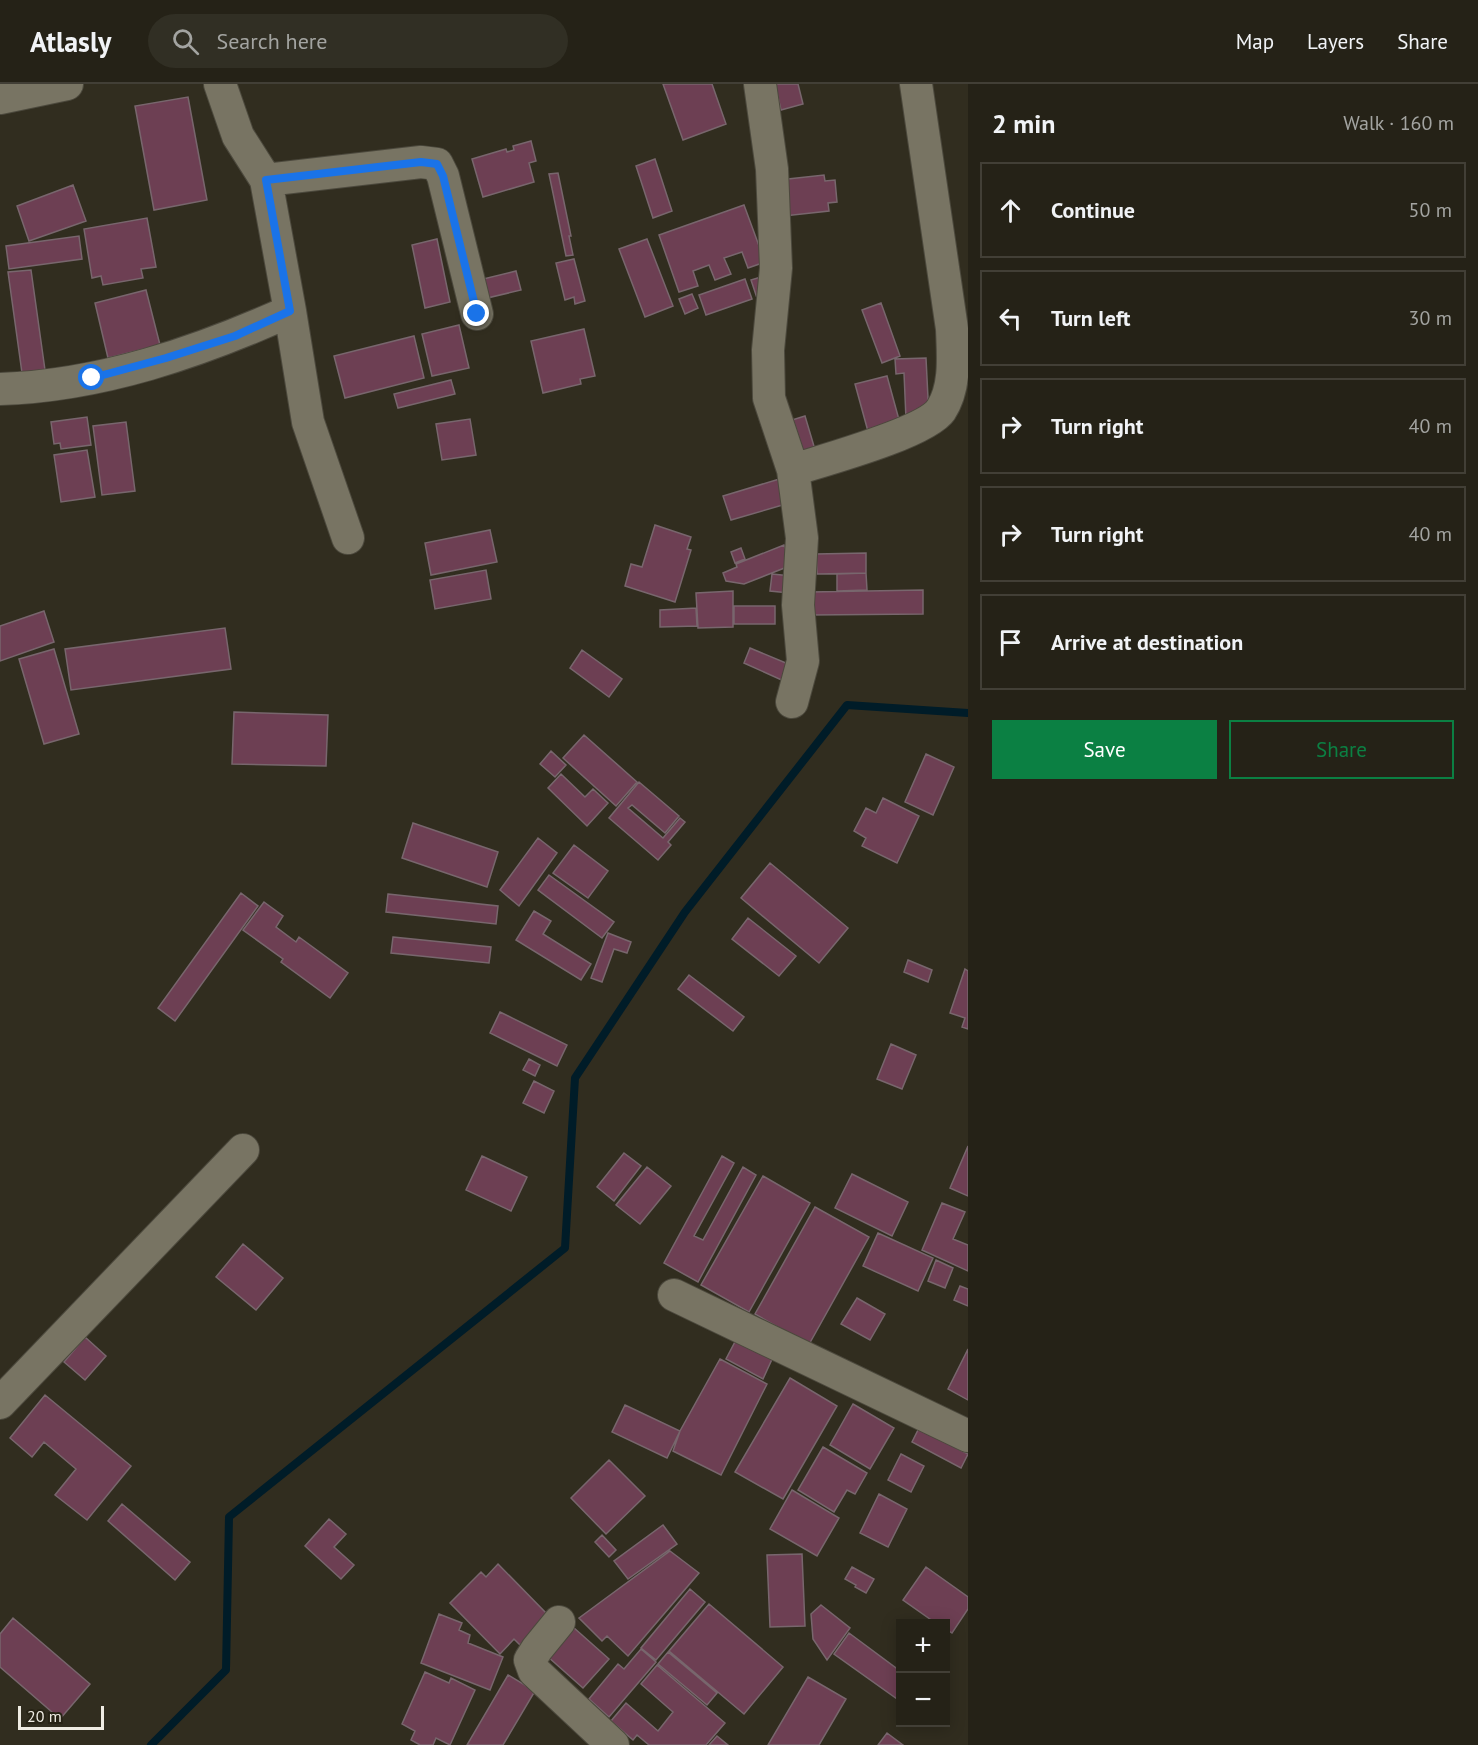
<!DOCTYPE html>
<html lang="en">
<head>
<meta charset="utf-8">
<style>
	:root { --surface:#252217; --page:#312f24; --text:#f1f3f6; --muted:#a3a4a1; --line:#423f36; --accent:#0b8043 }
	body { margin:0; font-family:"PT Sans",sans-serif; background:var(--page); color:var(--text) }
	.controls { position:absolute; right:18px; bottom:18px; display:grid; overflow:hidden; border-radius:0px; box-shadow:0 3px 15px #0003 }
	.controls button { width:54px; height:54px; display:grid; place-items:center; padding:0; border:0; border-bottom:2px solid var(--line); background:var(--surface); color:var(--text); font:30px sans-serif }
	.scale { position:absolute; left:18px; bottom:15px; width:86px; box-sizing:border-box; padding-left:6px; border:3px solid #efece3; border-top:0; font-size:16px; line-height:21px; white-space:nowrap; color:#efece3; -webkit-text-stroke:4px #272315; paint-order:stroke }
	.stop { position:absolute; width:18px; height:18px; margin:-14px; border:4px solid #1a73e8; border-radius:50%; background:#fff }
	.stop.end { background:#1a73e8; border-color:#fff; box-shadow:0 2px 6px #0008 }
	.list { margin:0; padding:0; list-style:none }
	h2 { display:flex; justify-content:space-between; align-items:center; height:78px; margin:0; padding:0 24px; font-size:26px }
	h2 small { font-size:20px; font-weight:400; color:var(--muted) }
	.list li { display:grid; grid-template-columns:39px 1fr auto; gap:18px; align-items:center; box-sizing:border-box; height:96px; margin:0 12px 12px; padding:0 12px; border:2px solid var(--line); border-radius:0px }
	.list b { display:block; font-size:22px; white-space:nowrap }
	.list em { font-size:20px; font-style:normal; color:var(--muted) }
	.actions { display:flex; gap:12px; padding:18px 24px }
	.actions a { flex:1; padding:14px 0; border:2px solid var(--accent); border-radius:0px; text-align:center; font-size:21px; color:var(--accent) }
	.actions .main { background:var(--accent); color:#fff }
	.icon { flex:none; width:33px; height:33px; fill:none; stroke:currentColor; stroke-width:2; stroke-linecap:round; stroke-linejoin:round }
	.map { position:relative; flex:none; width:968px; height:1661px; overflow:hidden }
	header { display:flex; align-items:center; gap:36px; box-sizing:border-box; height:84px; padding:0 30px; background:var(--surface); border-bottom:2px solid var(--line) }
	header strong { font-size:28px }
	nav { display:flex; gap:33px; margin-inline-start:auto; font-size:21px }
	.search { width:420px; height:54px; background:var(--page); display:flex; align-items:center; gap:15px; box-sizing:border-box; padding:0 21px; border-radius:33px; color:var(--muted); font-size:22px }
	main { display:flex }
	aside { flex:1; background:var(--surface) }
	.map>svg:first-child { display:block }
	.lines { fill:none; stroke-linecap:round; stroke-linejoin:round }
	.stream { stroke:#001c28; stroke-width:8 }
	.building { fill:#6d3f53; stroke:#78666d; stroke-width:1.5 }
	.street-casing { stroke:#4c493d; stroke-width:34 }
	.street { stroke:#787463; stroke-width:32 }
	.route { stroke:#1a73e8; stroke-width:8 }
</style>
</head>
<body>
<header>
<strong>Atlasly</strong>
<div class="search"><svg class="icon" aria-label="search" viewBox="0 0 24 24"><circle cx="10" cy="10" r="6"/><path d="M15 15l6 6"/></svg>Search here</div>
<nav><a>Map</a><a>Layers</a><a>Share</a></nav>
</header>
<main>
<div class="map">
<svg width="968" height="1661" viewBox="0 0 968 1661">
	<rect width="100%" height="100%" fill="#312d1f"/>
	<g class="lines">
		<path class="stream" d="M151,1661L226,1586L229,1433L565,1164L575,994L685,828L847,621L968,629"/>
	</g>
	<path class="building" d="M663,0H712L726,40L683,56Z
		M775,0H798L803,20L781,26Z
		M188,13L207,116L154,126L135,22Z
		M531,57L536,77L529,79L534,98L483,113L472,75L506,65L507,68L514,66L513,62Z
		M655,75L672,127L653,134L636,82Z
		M558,89L571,152H569L573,171L566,172L549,90Z
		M824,91L825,97L835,96L837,118L828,119L829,127L784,132L779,96Z
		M73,101L86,137L29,157L17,122Z
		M744,121L765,178L748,184L742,168L724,174L731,190L715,196L709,181L693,187L698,202L679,208L659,151Z
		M147,134L156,183L141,185L143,194L103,201L101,192L92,194L84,145Z
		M79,152L82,175L9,185L6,162Z
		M437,155L450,218L425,224L412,161Z
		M647,155L673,222L645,233L619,165Z
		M574,175L585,217L575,220L574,213L565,216L556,179Z
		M31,186L45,286L22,289L8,188Z
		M516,187L521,206L483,215L479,196Z
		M764,192L770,209L757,214L751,196Z
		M745,195L752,215L706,231L699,211Z
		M146,206L160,261L108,274L95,219Z
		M692,210L698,224L685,230L679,215Z
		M881,219L900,272L882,279L862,226Z
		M459,241L469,284L432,292L422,250Z
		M584,245L595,292L580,295L581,300L543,309L531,257Z
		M414,252L424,294L345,314L334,272Z
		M926,274L929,334L906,335L904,289L896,290L895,275Z
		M887,292L901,343L869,351L855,300Z
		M451,296L455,310L398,324L394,310Z
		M805,332L816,369L800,374L792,336Z
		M87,333L91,361L61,365L60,359L54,360L51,338Z
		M470,335L476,371L442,376L436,340Z
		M126,338L135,407L102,411L93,342Z
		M87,366L95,413L61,418L54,371Z
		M786,393L793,418L731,436L723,412Z
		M655,441L691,453L687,465L691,466L675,518L625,502L631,480L642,483Z
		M490,446L497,478L431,491L425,459Z
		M784,461L792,481L744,500L726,497L723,489L737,483L736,480Z
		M741,464L745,475L735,479L731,468Z
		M866,469V489L817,490L816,470Z
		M486,486L491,515L435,525L430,496Z
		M866,489L867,506L837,507V490Z
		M772,490L791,492L789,509L770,507Z
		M923,506V530L810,531V508Z
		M733,507V543L698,544L696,509Z
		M734,522H775V540H734Z
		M696,524L697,542L660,543V526Z
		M44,527L54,558L0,577V542Z
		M225,544L231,585L71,606L65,565Z
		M750,564L793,582L786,598L744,579Z
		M54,565L79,650L44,660L19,575Z
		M582,566L622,595L609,613L570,584Z
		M234,628L328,631L326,682L232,680Z
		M584,651L637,698L616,722L563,674Z
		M551,667L566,681L555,693L540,680Z
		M926,670L954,683L933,731L905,718Z
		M561,690L585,713L593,705L608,719L587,742L548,704Z
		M639,698L679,732L665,749L632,721L628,724L663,754L680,734L685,738L668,758L671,761L658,776L609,734Z
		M883,714L919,732L897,779L862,762L866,754L854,747L866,724L876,729Z
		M413,739L498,768L487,803L402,774Z
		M538,754L557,769L519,822L500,806Z
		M574,761L608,787L588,814L553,789Z
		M770,779L848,844L819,879L741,814Z
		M549,791L614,838L602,854L538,806Z
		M241,809L258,822L175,937L158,924Z
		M388,810L498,822L496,840L386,828Z
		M264,818L283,832L276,843L296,858L299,853L348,889L330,914L281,878L283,875L243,846Z
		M534,827L551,837L543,850L591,880L581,896L516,856Z
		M748,834L796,872L779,892L732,855Z
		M608,849L631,858L627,869L614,865L602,898L591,894Z
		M393,853L491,863L489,879L391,869Z
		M908,876L932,886L928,898L904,888Z
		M965,885L968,887V945L962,943L965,934L950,929Z
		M689,891L744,933L733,947L678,905Z
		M500,928L567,961L557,982L490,949Z
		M891,960L916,971L902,1005L877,995Z
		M529,975L540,981L535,992L523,986Z
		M534,997L554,1007L544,1029L523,1019Z
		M968,1062V1112L950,1104Z
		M624,1069L641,1082L614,1117L597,1103Z
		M482,1072L527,1093L511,1127L466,1106Z
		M722,1072L734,1079L694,1152L703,1156L743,1083L756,1091L698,1198L664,1179Z
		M647,1083L671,1102L640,1140L616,1121Z
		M852,1090L908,1118L892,1152L835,1124Z
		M763,1092L810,1119L749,1228L701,1201Z
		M942,1119L965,1128L953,1155L968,1161V1187L922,1166Z
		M815,1123L869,1153L807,1264L781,1245L755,1230Z
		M878,1149L933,1174L918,1207L863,1182Z
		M243,1160L283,1194L256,1226L216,1193Z
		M936,1176L953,1184L945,1204L928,1197Z
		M960,1202L968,1205V1222L954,1216Z
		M857,1214L885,1230L870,1256L841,1240Z
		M85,1253L106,1272L85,1296L64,1278Z
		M737,1254L773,1273L763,1295L726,1275Z
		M968,1265V1316L948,1305Z
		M720,1275L767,1300L721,1391L673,1367L680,1347Z
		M790,1294L837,1322L783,1415L735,1388Z
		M45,1311L131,1382L87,1436L55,1411L76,1385L44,1358L32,1373L10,1354Z
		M853,1320L894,1344L870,1385L830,1361Z
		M625,1321L680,1347L667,1374L612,1348Z
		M919,1344L968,1370L961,1384L912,1358Z
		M823,1363L867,1389L855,1410L847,1406L834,1428L798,1406Z
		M901,1370L924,1382L911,1408L888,1396Z
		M609,1376L645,1412L606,1450L571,1414Z
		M792,1406L839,1434L817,1472L770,1445Z
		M879,1410L907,1425L888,1463L860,1449Z
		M122,1420L190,1478L175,1496L108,1437Z
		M329,1435L346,1450L334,1463L354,1481L341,1495L305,1462Z
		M663,1441L677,1460L628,1495L614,1477Z
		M602,1451L616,1466L609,1473L595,1458Z
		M670,1467L699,1489L628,1572L607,1552L602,1557L579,1534Z
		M802,1470L805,1542L770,1543L767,1471Z
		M498,1480L549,1532L520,1561L514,1555L500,1570L450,1519L481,1488L486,1493Z
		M852,1483L874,1495L866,1509L855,1503L856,1501L845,1495Z
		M926,1483L968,1513V1525L952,1549L946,1545V1540H937L903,1516Z
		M690,1505L705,1518L656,1576L641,1564Z
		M709,1520L783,1583L744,1630L669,1567Z
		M821,1521L850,1544L827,1576L813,1555L811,1530Z
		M439,1530L462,1539L459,1546L470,1551L468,1559L503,1573L490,1606L421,1579Z
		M13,1534L90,1600L60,1635L0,1583V1550Z
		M573,1543L609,1575L583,1604L547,1572Z
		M849,1549L900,1587V1617L834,1570Z
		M641,1565L656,1578L609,1633L589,1615L618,1580L624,1585Z
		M668,1568L717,1609L707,1621L658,1580Z
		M657,1581L725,1639L706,1661H649L637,1651L633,1656L611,1637L626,1619L658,1647L673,1628L641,1600Z
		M425,1588L449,1599L451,1594L475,1606L450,1661L436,1654L433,1661H420L411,1656L415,1647L402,1640Z
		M508,1591L535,1607L503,1661H467Z
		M808,1593L846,1615L819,1661H768Z
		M887,1649L903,1661H878Z
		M717,1652L728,1661H709Z"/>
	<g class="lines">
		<g class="street-casing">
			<path id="street" d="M760,0L772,85L776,184L768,266L769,314L793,386L802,454L798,521L803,577L792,618
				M0,14L67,0
				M266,96L421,78L437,80L443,92L477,230
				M290,227L308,338L348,454
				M0,305C100,302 199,268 290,227L266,96L238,52L220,0
				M793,386C824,376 925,349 941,326C956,303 953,272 952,245L916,0
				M674,1211L968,1352
				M0,1319L243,1066
				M559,1538L537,1565L530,1576L534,1587L613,1661"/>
		</g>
		<use href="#street" class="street"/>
	</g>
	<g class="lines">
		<path class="route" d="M92,294L166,274L235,252L290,227L266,96L421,78L437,80L443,92L477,230"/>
	</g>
</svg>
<div class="controls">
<button>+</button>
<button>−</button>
</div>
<div class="scale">20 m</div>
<div class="stop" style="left:92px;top:294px"></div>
<div class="stop end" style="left:477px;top:230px"></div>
</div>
<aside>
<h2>2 min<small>Walk · 160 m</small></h2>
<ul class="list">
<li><svg class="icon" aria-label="ahead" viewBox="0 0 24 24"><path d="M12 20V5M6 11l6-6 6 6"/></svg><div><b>Continue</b></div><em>50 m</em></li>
<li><svg class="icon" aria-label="left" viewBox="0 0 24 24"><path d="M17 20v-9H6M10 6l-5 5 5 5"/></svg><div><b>Turn left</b></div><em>30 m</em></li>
<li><svg class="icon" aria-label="right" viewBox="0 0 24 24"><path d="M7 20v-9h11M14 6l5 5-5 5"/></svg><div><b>Turn right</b></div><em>40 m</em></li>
<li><svg class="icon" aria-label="right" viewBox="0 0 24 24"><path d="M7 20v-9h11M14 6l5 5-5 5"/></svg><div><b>Turn right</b></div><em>40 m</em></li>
<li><svg class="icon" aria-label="arrive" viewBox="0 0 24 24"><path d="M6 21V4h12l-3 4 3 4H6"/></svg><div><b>Arrive at destination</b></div></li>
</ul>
<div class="actions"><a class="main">Save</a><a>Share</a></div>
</aside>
</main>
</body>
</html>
